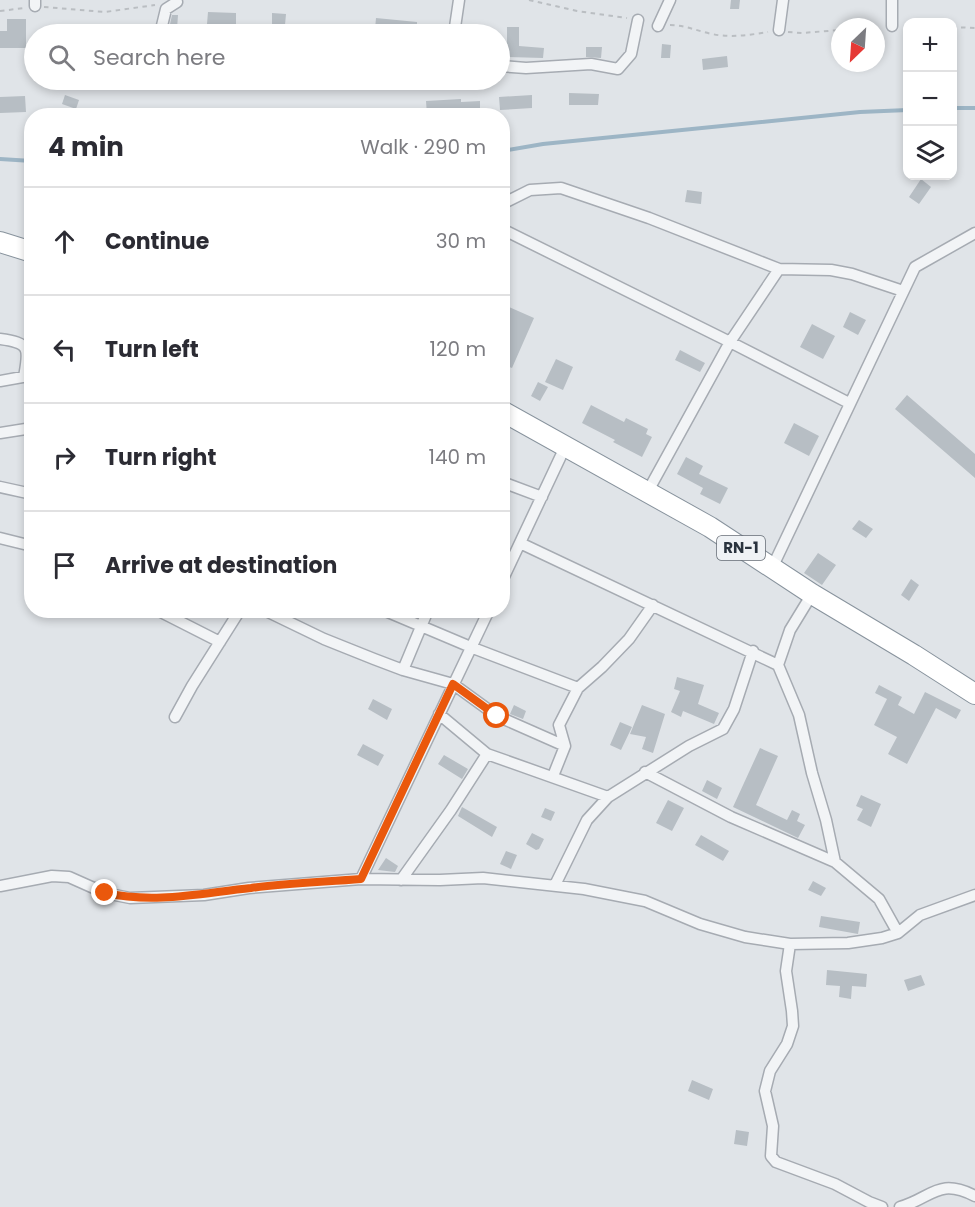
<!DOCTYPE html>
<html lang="en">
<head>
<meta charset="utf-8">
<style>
	:root { --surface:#fff; --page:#f7f7f7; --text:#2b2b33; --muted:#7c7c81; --line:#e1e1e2 }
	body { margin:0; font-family:Poppins,sans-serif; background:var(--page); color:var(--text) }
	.controls { position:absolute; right:18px; top:18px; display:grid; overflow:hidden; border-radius:12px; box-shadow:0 3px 9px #0003 }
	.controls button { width:54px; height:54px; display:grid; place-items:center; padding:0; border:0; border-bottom:2px solid var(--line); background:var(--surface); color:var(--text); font:30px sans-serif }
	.compass { position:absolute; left:831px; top:18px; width:54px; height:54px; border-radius:50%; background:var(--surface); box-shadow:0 3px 9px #0003; rotate:205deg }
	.stop { position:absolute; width:18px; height:18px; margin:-14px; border:4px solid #ea580c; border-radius:50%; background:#fff }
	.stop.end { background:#ea580c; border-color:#fff; box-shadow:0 2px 6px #0008 }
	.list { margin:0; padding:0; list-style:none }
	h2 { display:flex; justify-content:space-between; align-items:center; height:78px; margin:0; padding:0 24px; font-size:26px }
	h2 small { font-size:20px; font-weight:400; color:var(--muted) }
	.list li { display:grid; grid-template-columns:39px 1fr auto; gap:18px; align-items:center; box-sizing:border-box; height:108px; padding:0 24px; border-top:2px solid var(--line) }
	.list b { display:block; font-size:22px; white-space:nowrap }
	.list em { font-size:20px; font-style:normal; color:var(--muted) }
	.icon { flex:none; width:33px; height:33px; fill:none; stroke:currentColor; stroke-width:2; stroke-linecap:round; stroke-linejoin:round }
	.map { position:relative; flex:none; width:975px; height:1207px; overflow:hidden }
	.search { position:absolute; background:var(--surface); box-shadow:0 3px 9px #0003; left:24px; top:24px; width:486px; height:66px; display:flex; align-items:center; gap:15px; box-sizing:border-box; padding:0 21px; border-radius:33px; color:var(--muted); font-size:22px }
	.panel { position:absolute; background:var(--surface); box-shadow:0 3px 9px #0003; left:24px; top:108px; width:486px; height:510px; border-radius:24px }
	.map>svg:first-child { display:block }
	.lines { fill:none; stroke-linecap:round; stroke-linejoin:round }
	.stream { stroke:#9db5c5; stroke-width:4 }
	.building { fill:#b7bec4 }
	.street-casing { stroke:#a6abb2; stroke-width:13 }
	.highway-casing { stroke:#88939d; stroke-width:22 }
	.path { stroke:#babec2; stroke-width:2; stroke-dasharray:4.5 4.5; stroke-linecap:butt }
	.street { stroke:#f2f4f6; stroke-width:10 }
	.highway { stroke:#fff; stroke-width:20 }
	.route { stroke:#ea580c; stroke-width:8 }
	.labels { text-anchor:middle; stroke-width:6; stroke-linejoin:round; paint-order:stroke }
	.shield { fill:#eff2f5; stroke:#656c75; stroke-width:1.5 }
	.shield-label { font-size:15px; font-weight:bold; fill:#2a333e }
</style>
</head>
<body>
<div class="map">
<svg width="975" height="1207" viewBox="0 0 975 1207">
	<rect width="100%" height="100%" fill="#e0e4e8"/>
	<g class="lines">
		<path class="stream" d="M952,108H975
			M502,151L543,144L860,112L908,110
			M0,159L32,161"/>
	</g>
	<path class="building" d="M731,0H740L739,9H730Z
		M208,12L236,13V24H207Z
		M272,13L286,14L285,25L272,24Z
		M172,15H178L177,29H169Z
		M376,18L417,22V33L375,29Z
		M7,19H26V48H0V31H7Z
		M507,27H519V46L544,48L543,58L507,57Z
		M662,44L671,45L670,58H661Z
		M586,47H602L601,58L586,57Z
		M727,56L728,67L703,70L702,59Z
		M82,80H97L96,90L81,89Z
		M569,93L599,94L598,105H569Z
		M65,95L79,100L76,109L62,104Z
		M532,95V108L500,110L499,97Z
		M25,96L26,112L0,113V97Z
		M461,99V102L480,101V116H453V113L427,115L426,101Z
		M921,179L931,187L919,204L909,197Z
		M687,190L702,192L701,204L685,202Z
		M509,307L534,318L512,368L502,364V322Z
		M850,312L866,320L858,335L843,327Z
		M812,324L835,336L823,359L800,347Z
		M680,350L705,363L700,372L675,360Z
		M556,359L573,367L563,390L545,382Z
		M538,382L548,387L540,401L531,396Z
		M907,395L975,454V478L895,409Z
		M591,405L624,422L626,418L648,429L646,434L652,437L642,457L613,442L615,440L582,423Z
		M794,423L819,436L809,456L784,443Z
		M686,457L703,466L699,474L728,488L720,504L700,494L703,488L677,474Z
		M859,520L873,529L866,538L852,529Z
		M818,553L836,565L822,585L804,573Z
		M911,579L919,585L909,601L901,595Z
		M677,677L704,685L698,704L719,713L714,724L683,711L681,717L671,712L680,691L674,689Z
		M879,685L902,697L898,705L914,714L925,692L961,710L956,719L936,708L907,764L888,754L897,737L874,725L887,699L875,693Z
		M373,699L392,709L387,720L368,709Z
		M514,705L526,711L523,719L510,714Z
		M642,705L665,714L653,753L642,749L646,737L630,734Z
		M620,722L632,727L621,750L610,745Z
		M363,744L384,755L378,766L357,755Z
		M760,748L778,756L756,805L787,820L792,810L800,814L797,821L805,825L798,838L733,807Z
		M444,755L468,769L462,779L438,764Z
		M707,780L722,788L717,799L702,791Z
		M861,795L881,804L871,827L857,820L863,809L856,806Z
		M668,800L684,808L672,831L656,823Z
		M462,807L497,827L492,837L458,816Z
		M545,808L555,812L551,821L541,817Z
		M532,833L544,839L539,849L536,850L526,844Z
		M701,835L729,851L723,861L695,845Z
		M506,851L517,855L511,869L500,864Z
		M386,858L398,866L395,872L378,870Z
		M813,881L826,888L821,896L808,890Z
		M821,916L860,922L858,934L819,927Z
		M827,970L867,974L866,987L852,986L851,999L839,997L840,986L826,985Z
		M921,975L925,985L908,991L904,980Z
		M692,1080L713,1089L709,1100L688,1091Z
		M736,1130L749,1132L747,1146L734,1144Z"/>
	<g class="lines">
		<g class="street-casing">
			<path id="street" d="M35,6V0
				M658,26L670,0
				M892,26V0
				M779,30L783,0
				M160,34L166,9L177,2
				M454,34L459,0
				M500,66L526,68L591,64L618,69L631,54L638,20
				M502,204L530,190L561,188L649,218L779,269L831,270L852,274L903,291
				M502,229L730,342L849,403
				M0,339C31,343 29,349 24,377
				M0,381L28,376
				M0,433L32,428
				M502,482L542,497
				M0,487L32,494
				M648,491L730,342L779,269
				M0,538L32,546
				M520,543L778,665
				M772,568L915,267L975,233
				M502,581L566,445
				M812,594L790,630L778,665L799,715L812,773L826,820L835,862L879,899L898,933
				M157,610L220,642
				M264,610L324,639L374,659L403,670L453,684L497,716L565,746
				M383,610L473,648L578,688
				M403,670L428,610
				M439,714L487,754L608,797
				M175,717L192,686L240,610
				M645,772L731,817L835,862
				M553,776L565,746L559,725L578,688L602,667L629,639L653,605
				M361,879L489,610
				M401,880L451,810L487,754
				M555,885L587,820L608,797L689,746L723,729L734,709L753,651
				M0,886L52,876L69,877L105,893L130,898L204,895L249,888L361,879L440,880L483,878L584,889L645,901L700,924L745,937L790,944L848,943L882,938L898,933L920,915L975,895
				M790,944L786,971L792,1011L793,1026L787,1044L770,1071L765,1091L773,1126L771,1156L776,1162L835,1184L869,1202L882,1207
				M900,1207C932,1198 938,1177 975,1196"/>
		</g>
		<g class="highway-casing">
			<path id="highway" d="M0,242L32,252
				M502,411L710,527L812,594L914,655L975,694"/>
		</g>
		<path class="path" d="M529,0L577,11L627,18
			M44,7L105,12L155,5
			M0,11L24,8
			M670,25C685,25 697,31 712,34C730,38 750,35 768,32
			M952,27L975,28
			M788,32L802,33L840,30"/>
		<use href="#street" class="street"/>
		<use href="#highway" class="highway"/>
	</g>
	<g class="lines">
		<path class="route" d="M105,893C156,904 201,893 251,888C287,883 324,882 361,879L453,684L497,716"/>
	</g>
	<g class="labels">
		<rect class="shield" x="717" y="536" width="48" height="24" rx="4.5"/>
		<g class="shield-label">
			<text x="741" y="553">RN-1</text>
		</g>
	</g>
</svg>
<div class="controls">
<button>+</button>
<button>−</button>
<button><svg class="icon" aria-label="layers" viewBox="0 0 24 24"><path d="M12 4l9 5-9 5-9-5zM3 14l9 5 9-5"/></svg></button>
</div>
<svg class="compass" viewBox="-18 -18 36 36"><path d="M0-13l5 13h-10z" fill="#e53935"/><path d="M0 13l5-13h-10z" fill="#7c7c81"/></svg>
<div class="stop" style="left:497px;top:716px"></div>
<div class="stop end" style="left:105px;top:893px"></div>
<div class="search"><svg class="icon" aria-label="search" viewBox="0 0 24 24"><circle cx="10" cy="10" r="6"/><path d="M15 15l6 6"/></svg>Search here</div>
<section class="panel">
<h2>4 min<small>Walk · 290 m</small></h2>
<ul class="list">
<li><svg class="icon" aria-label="ahead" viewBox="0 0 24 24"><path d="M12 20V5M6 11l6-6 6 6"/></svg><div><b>Continue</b></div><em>30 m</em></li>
<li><svg class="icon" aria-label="left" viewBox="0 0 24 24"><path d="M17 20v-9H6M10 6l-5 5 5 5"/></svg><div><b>Turn left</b></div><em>120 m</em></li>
<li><svg class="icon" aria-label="right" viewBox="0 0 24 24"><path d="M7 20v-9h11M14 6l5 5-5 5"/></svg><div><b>Turn right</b></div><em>140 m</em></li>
<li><svg class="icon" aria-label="arrive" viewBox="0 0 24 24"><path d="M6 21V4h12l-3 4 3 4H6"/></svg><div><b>Arrive at destination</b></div></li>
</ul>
</section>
</div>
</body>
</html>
